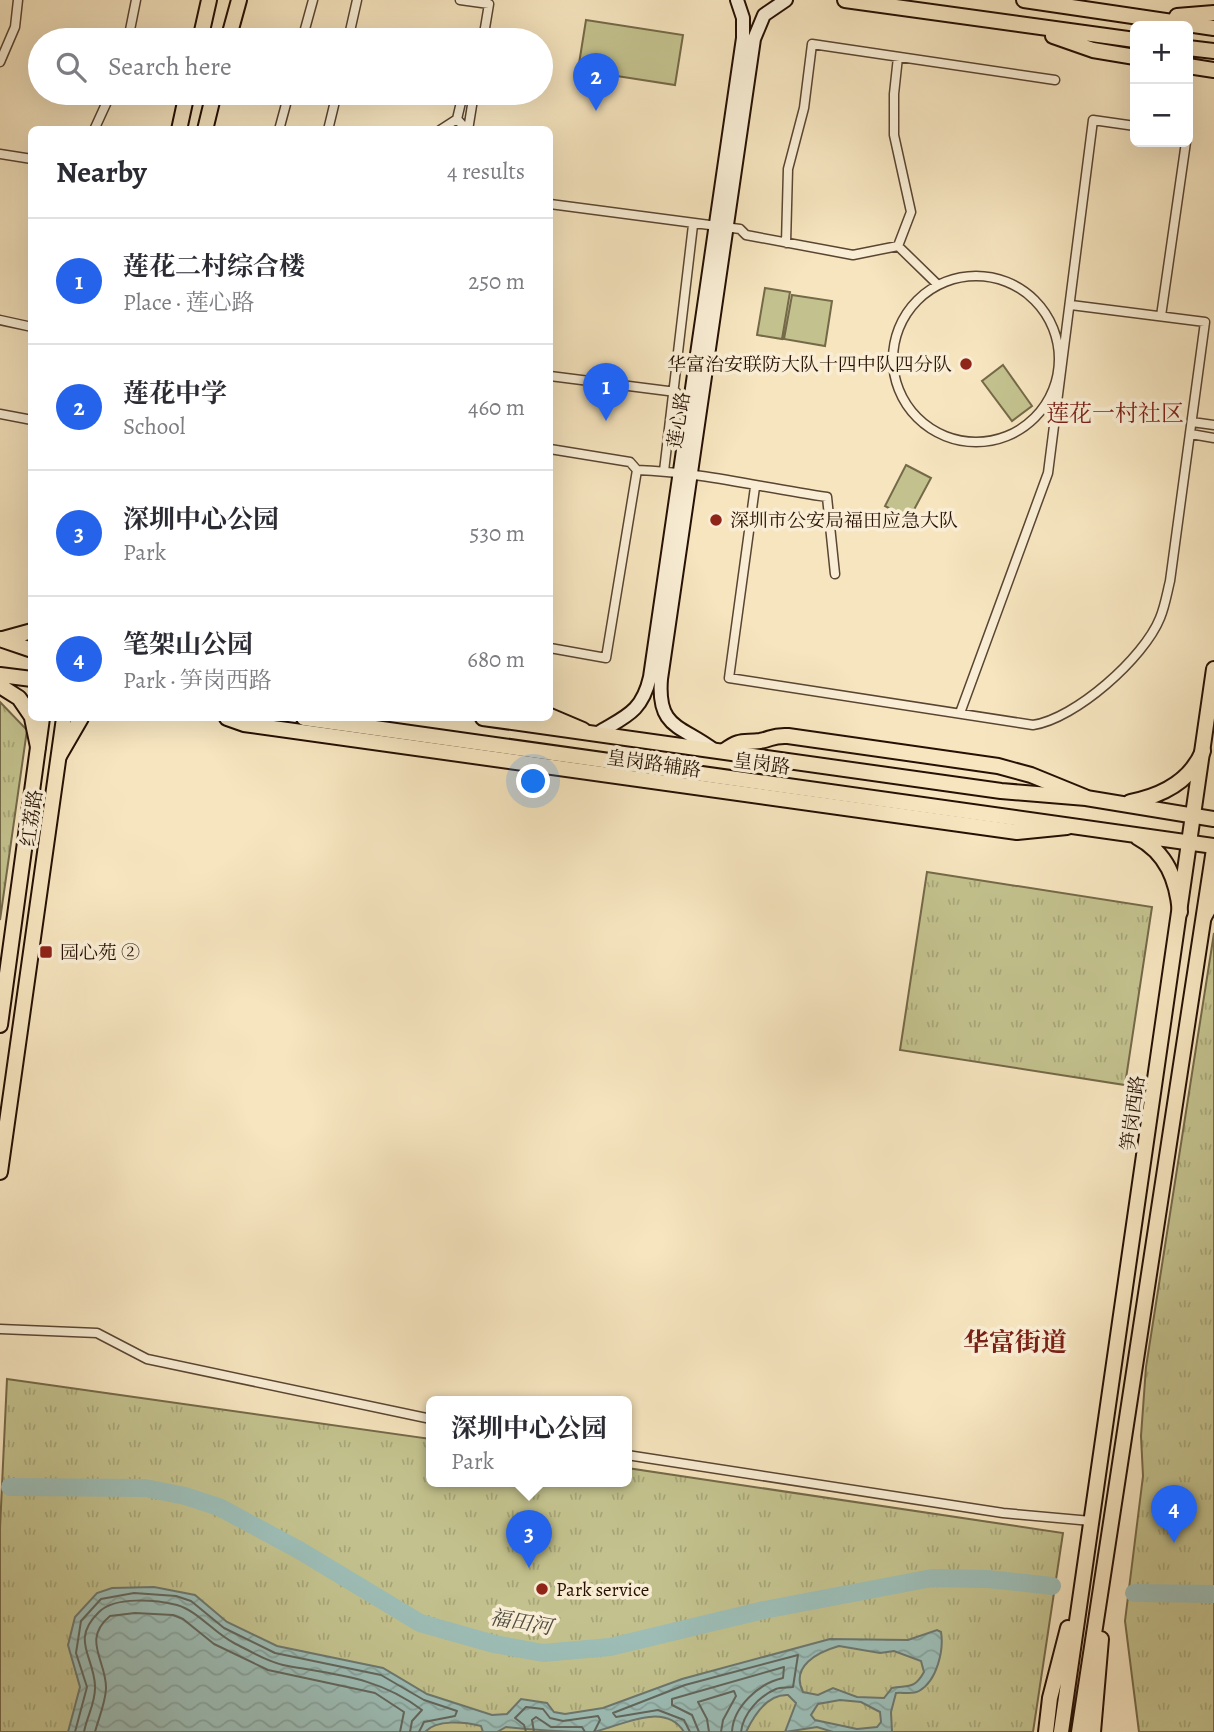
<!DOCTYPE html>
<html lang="en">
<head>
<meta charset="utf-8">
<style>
	:root { --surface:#fff; --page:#f7f7f7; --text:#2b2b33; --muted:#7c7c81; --line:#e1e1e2; --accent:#2563eb }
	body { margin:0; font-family:Alegreya,"Noto Serif SC",serif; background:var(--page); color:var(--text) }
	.controls { position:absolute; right:21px; top:21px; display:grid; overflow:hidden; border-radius:10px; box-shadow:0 7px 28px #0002 }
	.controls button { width:63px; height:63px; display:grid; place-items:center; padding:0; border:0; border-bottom:2px solid var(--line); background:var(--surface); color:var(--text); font:35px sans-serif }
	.you { position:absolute; left:534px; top:782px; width:24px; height:24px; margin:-18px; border:5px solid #fff; border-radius:50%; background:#1a73e8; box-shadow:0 0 0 10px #1a73e833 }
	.badge { display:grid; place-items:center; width:46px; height:46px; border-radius:50%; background:var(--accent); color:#fff; font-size:23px; font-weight:700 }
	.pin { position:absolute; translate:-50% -58px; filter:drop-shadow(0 2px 4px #0008) }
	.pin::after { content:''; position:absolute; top:37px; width:24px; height:21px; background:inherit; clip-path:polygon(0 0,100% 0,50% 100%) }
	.popup { position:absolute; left:426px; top:1396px; width:206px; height:91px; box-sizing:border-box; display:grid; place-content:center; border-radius:10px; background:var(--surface); filter:drop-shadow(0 2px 5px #0005); font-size:23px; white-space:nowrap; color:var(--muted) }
	.popup b { font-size:26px; color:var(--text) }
	.popup::after { content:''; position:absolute; left:50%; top:100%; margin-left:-14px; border:14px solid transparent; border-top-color:var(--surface) }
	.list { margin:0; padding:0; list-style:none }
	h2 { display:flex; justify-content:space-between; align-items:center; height:91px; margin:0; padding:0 28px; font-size:30px }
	h2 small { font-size:23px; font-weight:400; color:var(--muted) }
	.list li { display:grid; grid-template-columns:46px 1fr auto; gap:21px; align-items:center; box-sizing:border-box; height:126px; padding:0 28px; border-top:2px solid var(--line) }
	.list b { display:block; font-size:26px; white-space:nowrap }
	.list p { margin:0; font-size:23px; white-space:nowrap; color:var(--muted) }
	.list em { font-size:23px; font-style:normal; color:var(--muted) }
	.icon { flex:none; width:38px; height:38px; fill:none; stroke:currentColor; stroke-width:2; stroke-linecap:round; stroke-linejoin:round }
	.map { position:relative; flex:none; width:1214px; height:1732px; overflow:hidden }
	.search { position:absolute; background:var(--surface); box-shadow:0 7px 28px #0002; left:28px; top:28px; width:525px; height:77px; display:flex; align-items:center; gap:18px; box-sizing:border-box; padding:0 24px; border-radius:38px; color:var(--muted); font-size:26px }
	.panel { position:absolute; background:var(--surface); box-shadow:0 7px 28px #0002; left:28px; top:126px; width:525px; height:595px; border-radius:10px }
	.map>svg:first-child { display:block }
	.park { fill:url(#park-tufts); stroke:#746948; stroke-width:2 }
	.pitch { fill:#c3c28e; stroke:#746948; stroke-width:2 }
	.water { fill:url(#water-waves); stroke:#6d786f; stroke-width:2; fill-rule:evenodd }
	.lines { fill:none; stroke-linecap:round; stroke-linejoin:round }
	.shore { stroke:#62675d; stroke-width:2 }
	.river { stroke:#9dbeb7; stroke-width:18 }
	.minor-casing { stroke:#5a4532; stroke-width:11 }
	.secondary-casing { stroke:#261003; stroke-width:16 }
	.primary-casing { stroke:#261003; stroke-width:18 }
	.trunk-casing { stroke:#261003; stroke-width:18 }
	.minor { stroke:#f9eed5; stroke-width:8 }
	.secondary { stroke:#f9eed5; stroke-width:12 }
	.primary { stroke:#f6e5bf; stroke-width:14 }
	.trunk { stroke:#f6e5bf; stroke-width:14 }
	.poi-dot { fill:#8f2418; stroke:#f9eed5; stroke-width:2.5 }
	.labels { text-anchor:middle; stroke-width:7; stroke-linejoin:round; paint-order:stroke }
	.poi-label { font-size:19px; fill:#261003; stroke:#f9eed5; text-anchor:start }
	.street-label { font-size:19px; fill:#261003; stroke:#f9eed5 }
	.water-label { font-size:21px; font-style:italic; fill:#504d42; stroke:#f9eed5 }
	.quarter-label { font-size:23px; fill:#7a1f14; stroke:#f9eed5 }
	.district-label { font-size:26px; font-weight:bold; fill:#7a1f14; stroke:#f9eed5 }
</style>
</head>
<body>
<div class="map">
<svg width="1214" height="1732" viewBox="0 0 1214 1732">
	<defs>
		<pattern id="park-tufts" width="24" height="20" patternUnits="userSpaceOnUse" patternTransform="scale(1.75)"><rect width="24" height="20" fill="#c3c28e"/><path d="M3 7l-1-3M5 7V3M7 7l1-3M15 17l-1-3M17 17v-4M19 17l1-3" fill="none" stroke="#a7a679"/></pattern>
		<pattern id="water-waves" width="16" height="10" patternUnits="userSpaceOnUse" patternTransform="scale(1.75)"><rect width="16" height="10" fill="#9dbeb7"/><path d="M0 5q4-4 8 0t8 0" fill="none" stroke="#87a29c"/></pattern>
	</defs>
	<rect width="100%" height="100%" fill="#f6e5bf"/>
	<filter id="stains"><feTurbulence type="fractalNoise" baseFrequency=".00286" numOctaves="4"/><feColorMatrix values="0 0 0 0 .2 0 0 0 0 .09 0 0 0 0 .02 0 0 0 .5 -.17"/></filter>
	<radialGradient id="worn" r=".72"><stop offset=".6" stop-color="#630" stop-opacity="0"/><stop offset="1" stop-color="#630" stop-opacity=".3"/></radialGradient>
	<path class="park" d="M0,702L27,730L0,920Z
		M927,872L1152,907L1125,1085L900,1050Z
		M1214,933V1732H1139L1125,1621L1143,1476L1141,1436L1146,1367Z
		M7,1379L431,1439V1482H627V1468L1063,1533L1033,1732H0V1528Z"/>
	<path class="pitch" d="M586,20L683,35L675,85L578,70Z
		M765,288L790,292L782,339L757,335Z
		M792,295L832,301L825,346L784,339Z
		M1003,365L1032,406L1012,421L982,381Z
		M906,465L931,478L909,519L885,506Z"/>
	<path class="water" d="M154,1587L195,1595L227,1622L277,1646L383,1668L427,1694L492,1715L507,1714L521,1699L547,1703L554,1712L565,1714L603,1708L682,1679L830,1639L908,1640L937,1630L941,1632C944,1650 937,1681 919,1691C912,1695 903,1692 896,1693L891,1712L892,1732H833L817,1727L785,1732L796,1703L788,1695C767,1694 754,1715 746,1732H684C664,1700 619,1727 593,1732C564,1732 533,1730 506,1727L497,1732H483L481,1726C465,1722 436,1719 425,1732H68L80,1687L68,1645L75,1617L97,1593L112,1588ZM839,1646L880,1653L894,1651L921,1661L924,1672C914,1690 908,1685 892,1688L884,1698L857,1697L833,1688L818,1695L803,1692C790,1666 818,1652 839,1646ZM840,1700L861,1702L880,1712L881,1722L877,1727L857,1729L815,1720L811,1715L818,1704Z"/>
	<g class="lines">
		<path class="shore" d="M75,1732L87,1687L76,1653L81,1621L101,1599L134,1593L176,1596L191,1601L224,1628L275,1653L381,1675L424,1700L457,1711L455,1716L424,1722L419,1732
			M84,1732C87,1716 96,1702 95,1686C94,1656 70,1640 99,1612C115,1596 156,1600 177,1605C198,1611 214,1633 234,1643C250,1651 270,1663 288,1666C339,1675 380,1678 422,1710L412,1721L410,1732
			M95,1732C99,1717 105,1704 106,1689C107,1661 81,1640 110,1616L135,1613L173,1615L183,1619L214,1644L268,1670L375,1693L404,1712L400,1732
			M526,1732L524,1725L515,1718L526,1707L543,1709L550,1718L563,1721L598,1716L600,1720L594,1732
			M534,1732L532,1720L536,1717L551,1727H582L585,1732
			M690,1732L684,1720L658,1710L616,1717L613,1713L685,1685L798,1655L793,1687C788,1688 781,1687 776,1689C759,1696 743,1714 741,1732
			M699,1732L692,1715L672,1705V1699L784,1667L783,1678C759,1683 733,1707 732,1732
			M709,1732L707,1719L698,1702L734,1691L736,1696L723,1720L721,1732"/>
		<path class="river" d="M10,1487L145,1488L185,1496L219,1507L299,1550L420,1623L494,1644L543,1653L610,1647L764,1610L932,1578L988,1579L1052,1586
			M1134,1593L1214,1594"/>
		<g class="minor-casing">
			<path id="minor" d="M460,0L489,4L483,40
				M128,40L136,0
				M302,40L313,0
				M348,40L357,0
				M898,57L894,94V135L911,212L898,246
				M0,62L15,27L18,0
				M428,93L462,98L457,119
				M94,130L111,93
				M279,130L289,93
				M328,130L337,93
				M440,130L457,119L467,130
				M468,130L474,93
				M0,154L32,159
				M550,204L740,229L746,235L853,255L898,246L937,284
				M786,243L788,169L804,108L812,44L1055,80
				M893 359a83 83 0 1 1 166 0a83 83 0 1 1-166 0Z
				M1161,316L1186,142
				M0,320L32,327
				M550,376L676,392
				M0,414L32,420
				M1192,422L1214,425
				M1191,434L1214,438
				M550,449L630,462L637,470C701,472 763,488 827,497L835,574
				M664,471L693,225
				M755,487L729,678L1033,725C1075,719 1144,658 1160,618C1165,606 1167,593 1170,581L1205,322L1071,305
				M550,648L606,658L637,470
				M960,713L1048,473L1093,120L1135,126
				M0,1329L97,1333L147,1359L431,1419
				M627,1455L1003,1513L1091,1521"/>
		</g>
		<g class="secondary-casing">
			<path id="secondary" d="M598,733C626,716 642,712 650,677L743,38V18L737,0
				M714,750C681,725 657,729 661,679L754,39L764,15L786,0"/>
		</g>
		<g class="primary-casing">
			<path id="primary" d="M845,0L1135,40
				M1024,0L1214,28
				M1177,16L1214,13
				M1053,36L1093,50L1135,57
				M200,40L209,0
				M228,40L239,0
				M1188,48L1214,51
				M1188,66L1214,70
				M179,130L187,93
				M205,130L214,93
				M550,716L583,730
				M227,718L244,724L1017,832L1067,827
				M724,751C741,739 742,743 760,741C772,739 772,735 788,736L998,766L1031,775L1085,797
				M0,1025L42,718
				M0,1172L64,718
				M1046,1732L1050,1698L1068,1628
				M1061,1732L1214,669
				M1079,1732L1214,849
				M1093,1732L1101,1639"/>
		</g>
		<g class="trunk-casing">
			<path id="trunk" d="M0,639L32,650
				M3,639L32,631
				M0,675L32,679
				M0,686L19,698L32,717
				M32,718L38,747
				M304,718L1214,846
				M483,718L1001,791L1086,798L1214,819
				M59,756L81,718
				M1130,802C1161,796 1190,782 1203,751
				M1137,837C1167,853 1177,880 1180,912
				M1204,917L1214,899"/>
		</g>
		<use href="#minor" class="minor"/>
		<use href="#secondary" class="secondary"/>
		<use href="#primary" class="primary"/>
		<use href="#trunk" class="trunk"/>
	</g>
	<g class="poi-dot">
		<circle cx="966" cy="364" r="7"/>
		<circle cx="716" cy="520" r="7"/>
		<rect x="39" y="945" width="14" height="14" rx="3.5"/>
		<circle cx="542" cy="1589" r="7"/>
	</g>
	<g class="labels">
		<g class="poi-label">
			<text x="952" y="371" text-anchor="end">华富治安联防大队十四中队四分队</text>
			<text x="730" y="527">深圳市公安局福田应急大队</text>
			<text x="60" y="959">园心苑 ②</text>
			<text x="556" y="1596">Park service</text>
		</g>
		<g class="street-label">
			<text transform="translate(678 420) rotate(-81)" y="7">莲心路</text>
			<text transform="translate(654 763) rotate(8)" y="7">皇岗路辅路</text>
			<text transform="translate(762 763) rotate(8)" y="7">皇岗路</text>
			<text transform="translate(31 818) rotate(-82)" y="7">红荔路</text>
			<text transform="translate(1132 1113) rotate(-82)" y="7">笋岗西路</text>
		</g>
		<g class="water-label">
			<text transform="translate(521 1622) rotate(10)" y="7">福田河</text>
		</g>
		<g class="quarter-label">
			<text x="1115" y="421">莲花一村社区</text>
		</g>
		<g class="district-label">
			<text x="1015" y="1351">华富街道</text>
		</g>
	</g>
	<rect width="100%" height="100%" filter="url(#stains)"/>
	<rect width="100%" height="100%" fill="url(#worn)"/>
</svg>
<div class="controls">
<button>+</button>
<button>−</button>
</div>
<div class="you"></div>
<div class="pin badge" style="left:606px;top:421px">1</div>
<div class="pin badge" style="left:596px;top:111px">2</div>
<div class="pin badge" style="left:529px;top:1568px">3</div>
<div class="popup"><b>深圳中心公园</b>Park</div>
<div class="pin badge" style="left:1174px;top:1543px">4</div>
<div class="search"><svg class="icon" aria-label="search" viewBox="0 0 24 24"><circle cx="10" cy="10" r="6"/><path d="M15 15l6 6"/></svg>Search here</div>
<section class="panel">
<h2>Nearby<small>4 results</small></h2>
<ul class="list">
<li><span class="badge">1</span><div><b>莲花二村综合楼</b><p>Place · 莲心路</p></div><em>250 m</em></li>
<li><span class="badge">2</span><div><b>莲花中学</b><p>School</p></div><em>460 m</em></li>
<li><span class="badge">3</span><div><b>深圳中心公园</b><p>Park</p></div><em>530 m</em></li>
<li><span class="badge">4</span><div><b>笔架山公园</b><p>Park · 笋岗西路</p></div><em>680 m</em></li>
</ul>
</section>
</div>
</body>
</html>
